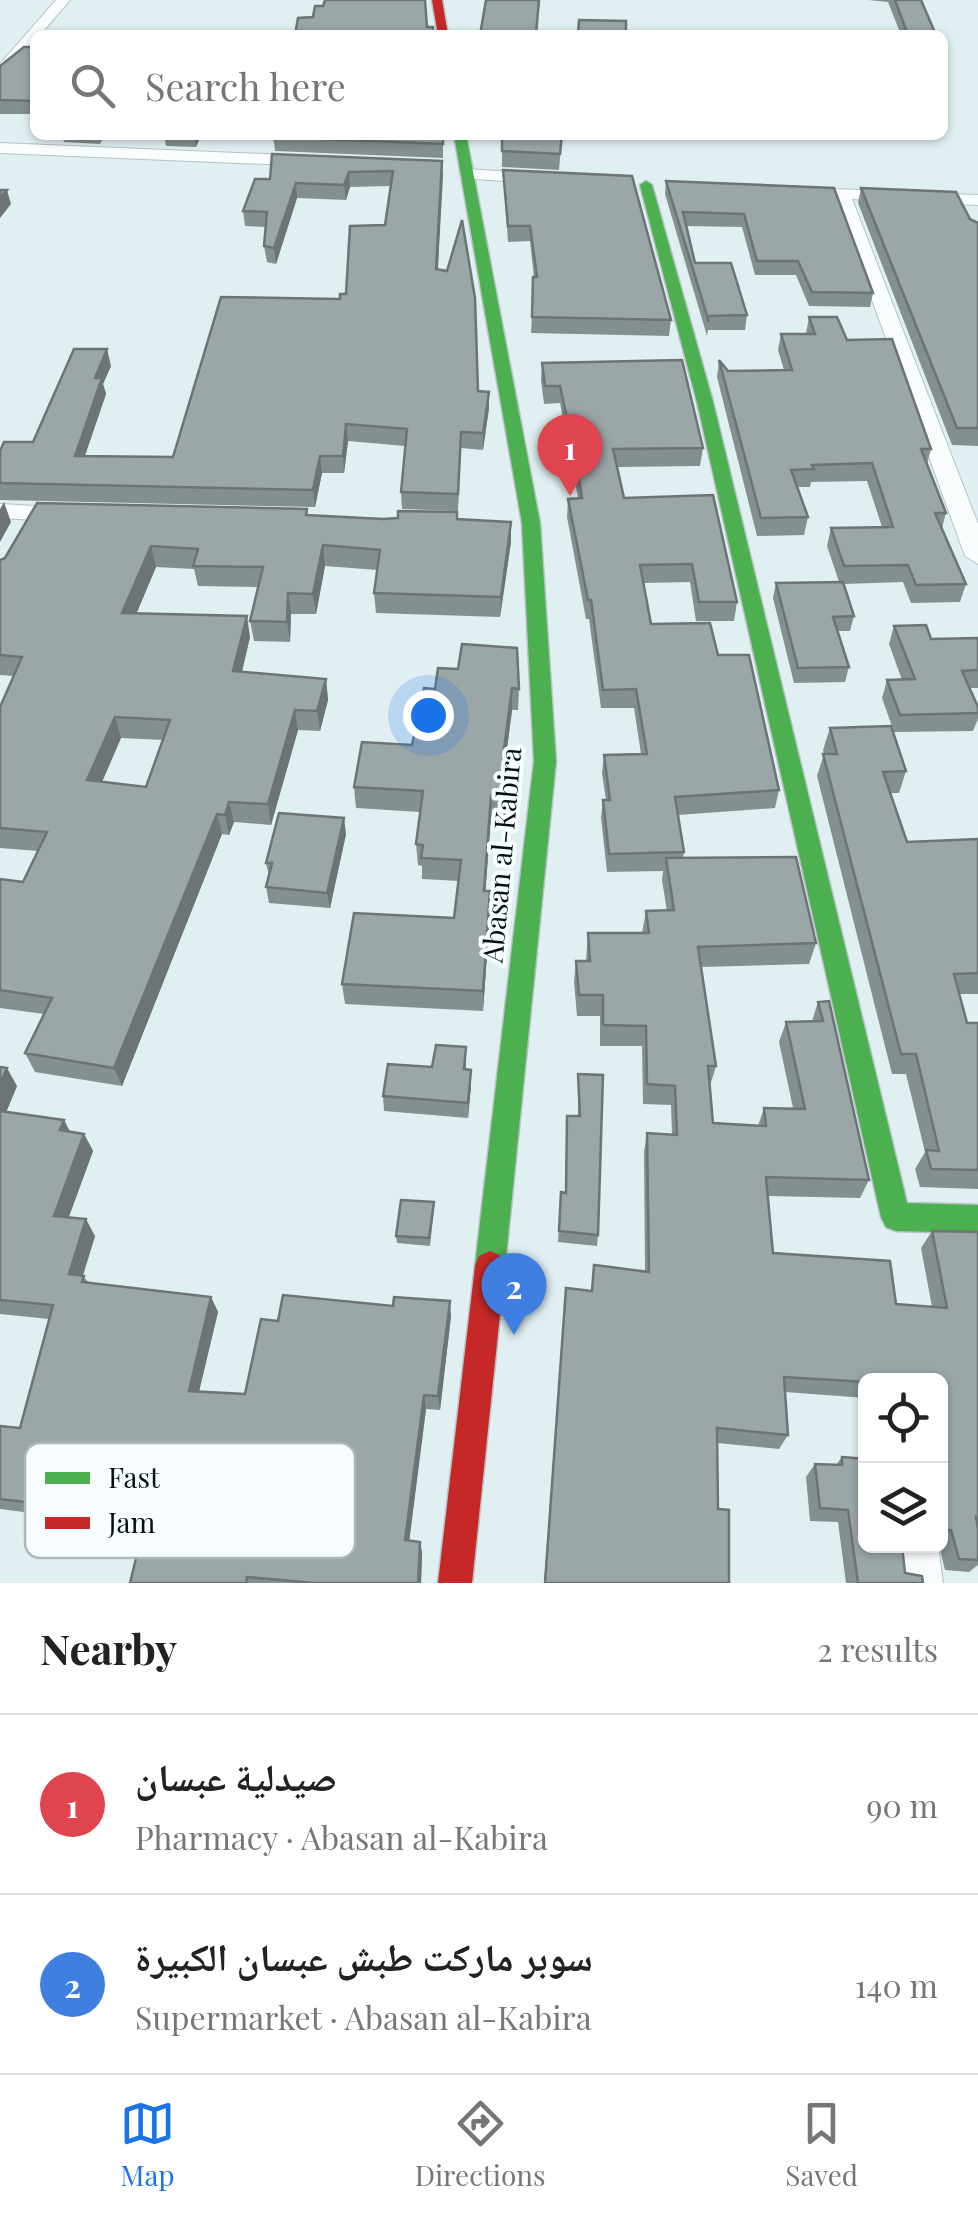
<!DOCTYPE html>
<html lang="en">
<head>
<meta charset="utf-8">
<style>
	:root { --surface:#fff; --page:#f6f6f6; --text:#222; --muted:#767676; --line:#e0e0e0; --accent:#1a73e8 }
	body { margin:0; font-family:"Playfair Display","Noto Naskh Arabic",serif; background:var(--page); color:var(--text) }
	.controls { position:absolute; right:30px; bottom:30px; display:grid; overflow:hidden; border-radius:15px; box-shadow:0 2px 8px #0004 }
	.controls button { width:90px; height:90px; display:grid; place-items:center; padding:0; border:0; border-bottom:2px solid var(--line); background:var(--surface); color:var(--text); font:50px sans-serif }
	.you { position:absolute; left:428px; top:715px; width:35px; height:35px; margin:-25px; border:8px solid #fff; border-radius:50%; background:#1a73e8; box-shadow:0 0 0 15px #1a73e833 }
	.badge { display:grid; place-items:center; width:65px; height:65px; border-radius:50%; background:var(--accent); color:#fff; font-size:32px; font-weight:700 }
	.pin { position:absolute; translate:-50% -82px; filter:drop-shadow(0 2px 5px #0008) }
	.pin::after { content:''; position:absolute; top:52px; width:35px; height:30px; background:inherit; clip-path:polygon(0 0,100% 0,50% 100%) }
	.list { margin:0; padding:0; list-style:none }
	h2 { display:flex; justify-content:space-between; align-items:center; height:130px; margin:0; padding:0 40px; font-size:42px }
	h2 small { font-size:32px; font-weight:400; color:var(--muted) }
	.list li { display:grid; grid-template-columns:65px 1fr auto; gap:30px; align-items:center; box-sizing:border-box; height:180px; padding:0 40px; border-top:2px solid var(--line) }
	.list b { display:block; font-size:38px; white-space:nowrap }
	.list p { margin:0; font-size:32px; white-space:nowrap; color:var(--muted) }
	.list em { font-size:32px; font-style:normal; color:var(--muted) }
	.icon { flex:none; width:55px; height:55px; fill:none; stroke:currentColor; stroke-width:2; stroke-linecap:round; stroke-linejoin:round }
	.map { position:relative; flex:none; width:978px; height:1583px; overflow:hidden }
	.search { position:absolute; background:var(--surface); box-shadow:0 2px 8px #0004; left:30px; right:30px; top:30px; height:110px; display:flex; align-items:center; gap:25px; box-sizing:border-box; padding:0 35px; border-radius:15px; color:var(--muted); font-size:38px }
	.sheet { height:490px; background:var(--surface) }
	nav { display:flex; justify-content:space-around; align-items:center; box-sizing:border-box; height:140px; border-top:2px solid var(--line); background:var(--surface); font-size:28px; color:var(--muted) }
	nav a { display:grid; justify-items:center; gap:5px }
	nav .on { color:var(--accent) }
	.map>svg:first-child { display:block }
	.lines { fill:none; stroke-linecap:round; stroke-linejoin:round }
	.street-casing { stroke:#b6c2c4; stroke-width:2 }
	.fast-casing { stroke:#b6c2c4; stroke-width:3 }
	.jam-casing { stroke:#b6c2c4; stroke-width:3 }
	.street { fill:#fafdfd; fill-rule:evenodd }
	.fast { fill:#4caf50; fill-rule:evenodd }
	.jam { fill:#c62828; fill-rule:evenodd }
	.wall { fill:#848f90; fill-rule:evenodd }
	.shaded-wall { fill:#6c7476 }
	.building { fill:#9aa6a8; stroke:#6c7476; stroke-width:2.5; fill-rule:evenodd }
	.labels { text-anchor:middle; stroke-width:8; stroke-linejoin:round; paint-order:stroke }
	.street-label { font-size:28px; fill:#060f11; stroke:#f8feff }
	.key { fill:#f8feff; stroke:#afb6b8; stroke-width:2.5 }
	.key-label { font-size:28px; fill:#060f11 }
</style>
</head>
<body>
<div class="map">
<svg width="978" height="1583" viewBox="0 0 978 1583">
	<rect width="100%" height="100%" fill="#e0f0f2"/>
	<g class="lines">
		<g class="street-casing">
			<path id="street" d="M56,0H70L40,35H35V41L5,76L0,77V64Z
				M0,143L312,156L320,161L312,166L0,153Z
				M467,169L544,174L553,179L544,184L461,178V170Z
				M789,187L978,195V205L852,199L978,524V564L965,556L835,198L795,196L789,195Z
				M0,504L72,508L84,515L72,522L0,518Z
				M892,1546H938L943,1583H897Z"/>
		</g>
		<g class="fast-casing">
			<path id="fast" d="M454,135H466L540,523L556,761L505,1266L501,1276L490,1281L479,1276L475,1266L534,761L522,523Z
				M646,181L652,185L713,402L907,1203L978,1205V1233L896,1231L886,1227L881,1217L697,402L640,185Z"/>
		</g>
		<g class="jam-casing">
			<path id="jam" d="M432,0H442L448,35H438Z
				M490,1251L501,1256L505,1266L472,1583H438L475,1266L479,1256Z"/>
		</g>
		<use href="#street" class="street"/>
		<use href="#fast" class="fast"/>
		<use href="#jam" class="jam"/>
	</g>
	<path class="wall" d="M868,0H921L936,35H901L888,2Z
		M35,47V114H0V66Z
		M62,135H105L100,144L64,142Z
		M158,135H201L196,147L166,146L164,135Z
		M273,135H443V158L275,151Z
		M502,135H562L559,170L502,167Z
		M442,161L438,269L478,391L489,408L483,450L461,448L458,511L402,509L401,492L405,446L348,441L344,473H322L315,507L0,500V451L33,442L111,366L103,384L106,394L85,456L173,457L346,294L385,225L391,186L350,187L346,200L297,198L276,264L267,262L264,246L266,227L245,226L243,211L270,179Z
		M503,170L671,320L669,336L531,333L534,277L530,241L508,242Z
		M666,181L834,188L873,293L870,307L809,306L796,275H755L742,227L686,226L695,263L747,315L745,330H708L707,336L665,194Z
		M861,188L970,219L978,223V446L952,445L858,203Z
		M809,317L847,340L931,449L927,464L946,513L942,528L966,584L960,602L911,603L903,582L843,584L854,616L850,631H837L849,667L845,682L794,683L773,598L776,583L839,582L827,546L831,528L882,527L867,481L811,482L810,487H797L808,517L804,535L757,536L717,377L719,360L728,371L784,370L778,350L781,334H806Z
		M542,363L703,448L700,466L617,467L624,498L737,602L734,621H696L690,582L643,583L651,624L718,655L779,790L775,808L678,815L684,852L683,858L816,943L809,964L701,967L716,1066L710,1086L713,1123L758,1126L764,1108H793L779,1042L786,1022L812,1021L818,1002L869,1180L860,1198L768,1196L773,1253L896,1304L932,1307L921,1248L932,1231L978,1232V1565L969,1572L945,1570L939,1546H940V1380H866V1398L785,1392L788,1435L779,1449L717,1443L718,1509L729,1583H544L566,1288L591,1291L594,1265L645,1271L644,1152L647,1133L672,1135L671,1105L643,1104L642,1046H600V1016H577L574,982L576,961H586L588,933H642L646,911H667L662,880L663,871L607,872L601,818L603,800H606L602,773L604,755L641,754L634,708H601L589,619H586L567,517L568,499L578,498L560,403L544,404L541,380Z
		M307,509L308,515L383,519H457L511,522V542L500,617L376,613L374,593L377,570L325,566L316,614H291L290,642L254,641L250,621L258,587L198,586L194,569L156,567L136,613L250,637L242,672L326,679L328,700L320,731L298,730L271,825L234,822L229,835L222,834L122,1086L35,1072L25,1053L44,1014L0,1008V879L23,882L38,851L0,848V707L14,676L0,675V560ZM121,738L163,740L146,787L102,782Z
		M894,626L931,639L978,638V688H970L978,707V719L973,731L894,732L882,698L887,680H902L889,644Z
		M435,689H519L518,710H512L507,749L509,750L506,818L491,817L485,891L490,912L483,1011L345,1004L342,984L454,918L459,881L422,879V866L418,865L416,844L420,812L356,808L354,787L412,745Z
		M830,728L906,771L899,793H891L907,842L978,839V994H959L967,1023H978V1189L920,1187L915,1169L925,1152L906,1074H892L817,776L824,754L823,750Z
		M346,834L330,908L269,903L266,887L269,876L266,863Z
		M466,1047V1069L471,1085L468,1118L384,1111L383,1096Z
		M0,1067L17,1086L6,1112L64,1120L70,1132L84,1134L93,1151L69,1217L95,1236L83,1276L89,1283L211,1297L218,1312L199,1391L245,1394L278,1321L451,1316L440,1410L426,1409L409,1540L420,1542L422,1553L421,1583H130L144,1527L0,1509V1426L20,1428L49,1319L0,1314Z
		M578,1074L598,1235L597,1246L558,1242L561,1192H565L567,1116H578Z
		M434,1210L430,1246L397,1243L396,1236Z
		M842,1457L905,1573L923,1583H846L838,1522L810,1521L806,1477L815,1464L836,1465Z"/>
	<path class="shaded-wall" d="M194,135H201L196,147Z
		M442,161L443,176L437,285L436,269Z
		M349,172L350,187L346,200L344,185Z
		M296,183L297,198L276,264L274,248Z
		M7,190L11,204L0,218V198Z
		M107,349L111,366L103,384L106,394L79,472L75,456L95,378Z
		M489,392V408L483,450V433Z
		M346,424L348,441L344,473L343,456Z
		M320,456L322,473L315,507L313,490Z
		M4,502L11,522L0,542V509Z
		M511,522V542L500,617L501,597Z
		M323,545L325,566L316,614L313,594Z
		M151,546L156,567L128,634L122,613Z
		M288,593L291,614L290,642L287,622Z
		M247,616L250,637L237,691L233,671Z
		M326,679L328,700L320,731L317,711Z
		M512,688V710L504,771V749Z
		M295,710L298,730L271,825L268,804Z
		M115,717L121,738L94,800L87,780Z
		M491,796V817L484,911V891Z
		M229,802L234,822L229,835L225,815Z
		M217,814L222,834L122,1086L114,1068Z
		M344,818L346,834L330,908L327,893Z
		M490,891V912L483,1011V991Z
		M7,1068L17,1086L0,1127V1084Z
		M471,1070V1085L468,1118V1103Z
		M64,1120L73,1138L60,1130Z
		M84,1134L93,1151L63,1232L54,1216Z
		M86,1219L95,1236L78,1290L69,1274Z
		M211,1297L218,1312L196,1404L189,1391Z
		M450,1301L451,1316L440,1410L438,1396Z
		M424,1395L426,1409L408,1551L405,1540Z
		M420,1542L422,1553L421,1583H418Z"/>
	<path class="building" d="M325,0H425L427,27H433V35H295L298,18L313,17L315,6H323Z
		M486,0H539L536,34L480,35Z
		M895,0H921L936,35H908Z
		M579,20L626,21V35H578Z
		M24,47H35V101L0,100V66Z
		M273,135H443V144L273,137Z
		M502,135H562L560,154L502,151Z
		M272,154L442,161L436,269L447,271L462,220L475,298L478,391L489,392L483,433L461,432L458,494L401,492L407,429L346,424L343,456H320L313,490L0,483V451L4,442H33L74,349H107L95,378H102L75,456L173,457L221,297L340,299V294H346L350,226L385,225L393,171L349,172L344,185L296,183L274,248L264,246L267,212L243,211L255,179H270Z
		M503,170L632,176L671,320L532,317L533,277H537L530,226H508Z
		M666,181L834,188L873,293L812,292L798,261H757L744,214L683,212L695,263H731L747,315L707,316L709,322Z
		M861,188L956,192L970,219L978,223V428H957Z
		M0,190H7L0,198Z
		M809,317H837L847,340L892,339L931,449H921L946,513H935L966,584L916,585L908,565L844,566L831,528L893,527L872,463L812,465L814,469L791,470L808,517L761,518L719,360L728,371L792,370L781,334H815Z
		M682,360L703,448L613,449L624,498L713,495L737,602H699L692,564L640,565L651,624L710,623L718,655H749L779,790L675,797L684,852L609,854L603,800H610L604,755L647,754L636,689L603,690L591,600H588L568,499L582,498L573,446L560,386H545L542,363Z
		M37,503L307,509L306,515L383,519L398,518V511L457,512V519L511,522L501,597L374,593L380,550L323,545L313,594L288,593L287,622L250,621L263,567L193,566L198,549L151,546L122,613L247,616L233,671L326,679L317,711L295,710L268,804L229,802L225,815L217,814L114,1068L25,1053L52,998L0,990V879L23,882L47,832L0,828V707L22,657L0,655V560L5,558ZM115,717L170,720L146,787L87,780Z
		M843,582L854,616L833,617L849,667L798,668L776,583Z
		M926,625L931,639L978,638V670L962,671L978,707V713L900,715L887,680L915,679L894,626Z
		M462,644L517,648L519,689L512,688L504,749L509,750L506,797L491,796L484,891H490L483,991L342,984L354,913L454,918L461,860L421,858L423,845L416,844L423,791L354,787L362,742L412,745L424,688L435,689L438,668L458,669Z
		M891,726L906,771L883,772L907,842L978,839V973L954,974L967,1023H978V1170L931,1169L926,1150L939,1151L916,1054H901L823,754H837L830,728Z
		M279,813L344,818L327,893L266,887L272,863H266Z
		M796,857L816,943L698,947L716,1066H708L713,1123L766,1126L764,1108L805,1109L786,1022L823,1021L818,1002L829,1001L869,1180L766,1177L773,1253L890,1261L896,1304L947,1308L932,1231L978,1232V1518L976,1517L978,1529V1560L959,1559L951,1530L940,1531V1380H866V1382L784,1377L788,1435L717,1428L718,1509L729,1510V1583H545L566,1288L592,1291L594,1265L649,1272L647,1133L677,1135L675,1086L647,1084L646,1026L603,1025V995H579L576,961H590L588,933H649L646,911L674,910L666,858Z
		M436,1045L466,1047L464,1069L471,1070L468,1103L383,1096L388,1064L432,1067Z
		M0,1067L7,1068L0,1084Z
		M578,1074L603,1075L598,1235L559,1231L561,1192L566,1193L567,1116H580Z
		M0,1111L64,1120L60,1130L84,1134L54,1216L86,1219L69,1274L84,1276L82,1282L211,1297L189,1391L245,1394L261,1319L278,1321L283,1295L393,1306L394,1297L450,1301L438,1396L424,1395L405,1540L420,1542L418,1583H314L247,1577L246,1583H130L146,1517L0,1499V1426L20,1428L53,1305L0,1300Z
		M401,1200L434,1202L429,1238L396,1236Z
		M842,1457L866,1459V1546H902L905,1573L922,1576L923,1583H858L848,1510L820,1508L815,1464L842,1465Z"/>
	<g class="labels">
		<g class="street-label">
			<text transform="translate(502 855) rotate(-85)" y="10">Abasan al-Kabira</text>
		</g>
	</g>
	<rect x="25" y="1443" width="330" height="115" rx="15" class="key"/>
	<rect x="45" y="1472" width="45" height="12" fill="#4caf50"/>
	<rect x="45" y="1517" width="45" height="12" fill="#c62828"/>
	<g class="key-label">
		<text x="108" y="1488">Fast</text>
		<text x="108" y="1533">Jam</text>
	</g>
</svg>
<div class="controls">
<button><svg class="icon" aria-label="locate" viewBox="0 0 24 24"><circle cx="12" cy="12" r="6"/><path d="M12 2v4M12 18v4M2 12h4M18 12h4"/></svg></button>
<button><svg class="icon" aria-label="layers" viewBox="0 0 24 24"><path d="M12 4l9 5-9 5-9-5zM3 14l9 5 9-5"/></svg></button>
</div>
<div class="you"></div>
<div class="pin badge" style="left:570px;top:496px;background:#e0444e">1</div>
<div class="pin badge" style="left:514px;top:1335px;background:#3f7fe0">2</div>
<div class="search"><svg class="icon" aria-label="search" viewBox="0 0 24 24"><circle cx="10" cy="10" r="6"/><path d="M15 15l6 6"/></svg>Search here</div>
</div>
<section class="sheet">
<h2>Nearby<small>2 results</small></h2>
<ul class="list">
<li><span class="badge" style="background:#e0444e">1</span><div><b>صيدلية عبسان</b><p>Pharmacy · Abasan al-Kabira</p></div><em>90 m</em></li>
<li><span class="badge" style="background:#3f7fe0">2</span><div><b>سوبر ماركت طبش عبسان الكبيرة</b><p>Supermarket · Abasan al-Kabira</p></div><em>140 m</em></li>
</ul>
</section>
<nav>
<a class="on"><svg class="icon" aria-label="map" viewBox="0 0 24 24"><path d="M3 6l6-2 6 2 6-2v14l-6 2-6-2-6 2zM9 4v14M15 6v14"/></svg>Map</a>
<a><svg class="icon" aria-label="directions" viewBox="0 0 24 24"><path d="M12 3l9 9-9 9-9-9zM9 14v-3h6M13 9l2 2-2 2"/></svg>Directions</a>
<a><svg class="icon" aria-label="saved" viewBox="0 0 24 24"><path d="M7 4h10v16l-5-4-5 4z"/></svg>Saved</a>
</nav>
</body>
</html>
